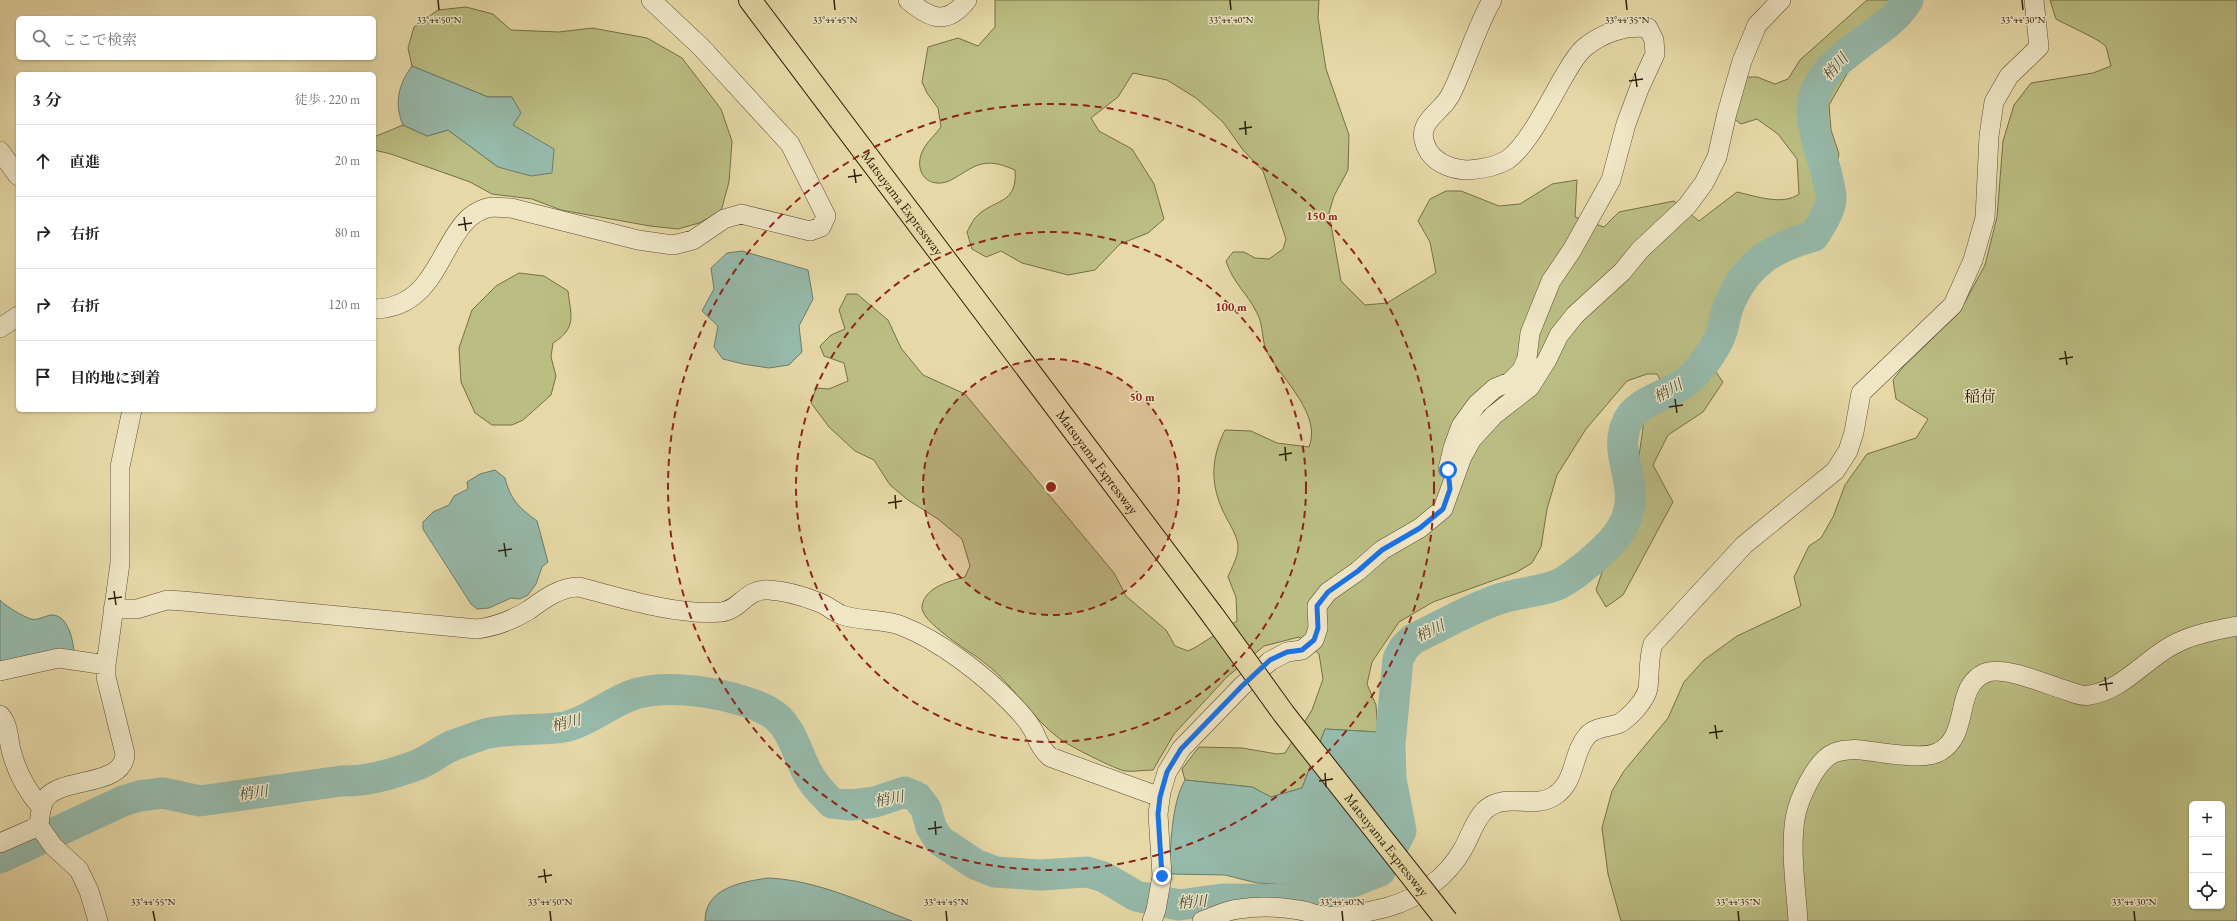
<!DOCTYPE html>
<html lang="ja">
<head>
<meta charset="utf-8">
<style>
	:root { --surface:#fff; --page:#f6f6f6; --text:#222; --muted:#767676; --line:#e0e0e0 }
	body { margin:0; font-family:"EB Garamond","Noto Serif JP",serif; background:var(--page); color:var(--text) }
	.controls { position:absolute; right:12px; bottom:12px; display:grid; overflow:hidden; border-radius:6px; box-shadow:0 1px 3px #0004 }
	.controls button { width:36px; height:36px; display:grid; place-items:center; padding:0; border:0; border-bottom:1px solid var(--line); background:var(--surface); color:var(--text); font:20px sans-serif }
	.stop { position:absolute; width:12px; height:12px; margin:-9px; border:3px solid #1a73e8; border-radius:50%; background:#fff }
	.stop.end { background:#1a73e8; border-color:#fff; box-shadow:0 1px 4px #0008 }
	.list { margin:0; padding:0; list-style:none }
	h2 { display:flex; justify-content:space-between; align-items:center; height:52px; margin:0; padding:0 16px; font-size:17px }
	h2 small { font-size:13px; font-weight:400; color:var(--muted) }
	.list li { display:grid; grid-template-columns:26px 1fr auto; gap:12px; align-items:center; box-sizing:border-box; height:72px; padding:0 16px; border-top:1px solid var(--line) }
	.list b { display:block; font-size:15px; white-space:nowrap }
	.list em { font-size:13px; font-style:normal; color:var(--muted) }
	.icon { flex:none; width:22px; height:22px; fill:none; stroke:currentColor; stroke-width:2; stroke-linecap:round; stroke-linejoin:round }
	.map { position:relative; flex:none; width:2237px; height:921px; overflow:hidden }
	.search { position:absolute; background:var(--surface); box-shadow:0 1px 3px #0004; left:16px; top:16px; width:360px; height:44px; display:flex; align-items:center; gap:10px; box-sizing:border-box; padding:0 14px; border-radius:6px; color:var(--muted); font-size:15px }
	.panel { position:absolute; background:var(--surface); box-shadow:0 1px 3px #0004; left:16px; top:72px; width:360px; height:340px; border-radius:6px }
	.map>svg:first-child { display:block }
	.green { fill:#bbbe83; stroke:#756f48; fill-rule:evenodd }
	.water { fill:#96baab; stroke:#6d7c6b }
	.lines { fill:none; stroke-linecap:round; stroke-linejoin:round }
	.river { stroke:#96baab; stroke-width:31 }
	.minor-casing { stroke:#5d4e33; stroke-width:20 }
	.motorway-casing { stroke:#2f200c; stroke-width:24 }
	.minor { stroke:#efe6c6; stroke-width:19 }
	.motorway { stroke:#e6d9a7; stroke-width:22 }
	.motorway-bridge-casing { stroke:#2f200c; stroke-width:24; stroke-linecap:butt }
	.motorway-bridge { stroke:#e6d9a7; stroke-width:22 }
	.route { stroke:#1a73e8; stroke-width:5 }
	.ticks { fill:none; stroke:#2f200c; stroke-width:1.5 }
	.ring { fill:none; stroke:#8f2418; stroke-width:2; stroke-dasharray:7 5 }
	.labels { text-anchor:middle; stroke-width:3; stroke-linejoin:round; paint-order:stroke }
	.street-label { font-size:14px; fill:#2f200c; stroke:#efe6c6 }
	.water-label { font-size:15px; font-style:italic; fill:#4e4e3c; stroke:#efe6c6 }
	.quarter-label { font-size:16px; fill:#2f200c; stroke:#efe6c6 }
	.ticks-label { font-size:10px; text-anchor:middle; fill:#2f200c; stroke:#efe6c6; stroke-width:3; stroke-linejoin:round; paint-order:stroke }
	.centre { fill:#8f2418; stroke:#efe6c6; stroke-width:2 }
	.ring-label { font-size:12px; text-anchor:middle; font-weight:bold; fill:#8f2418; stroke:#efe6c6; stroke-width:3; stroke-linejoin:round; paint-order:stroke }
</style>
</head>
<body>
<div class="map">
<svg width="2237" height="921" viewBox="0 0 2237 921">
	<rect width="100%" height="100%" fill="#e6d9a7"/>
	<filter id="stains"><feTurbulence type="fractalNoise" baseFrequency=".005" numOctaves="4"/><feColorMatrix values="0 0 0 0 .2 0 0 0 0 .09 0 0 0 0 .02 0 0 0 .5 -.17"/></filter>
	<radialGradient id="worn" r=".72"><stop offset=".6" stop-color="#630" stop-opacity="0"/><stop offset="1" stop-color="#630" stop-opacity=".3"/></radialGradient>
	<path class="green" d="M995,0H1319L1318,18L1326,69L1349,135L1348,170L1334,196L1329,213L1341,281L1365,305L1387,303L1436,273L1430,242L1418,221L1430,199L1446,191H1461L1499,206L1520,204L1552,184L1577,180L1575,217L1604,227L1619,212L1674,201L1699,221L1737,192C1755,196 1783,206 1799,194L1797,159L1778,134L1757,119L1741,124L1733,118L1746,77H1757L1775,84L1788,79L1800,60L1867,0H1920L1916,11L1899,32L1848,72L1829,105L1831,130L1839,154L1829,195L1817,232L1795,248L1770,261L1751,281L1730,314L1707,339L1706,358L1723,382L1703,412L1668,435L1653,465L1673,502L1623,595L1606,607L1596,590L1603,569L1626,532L1637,520L1640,505L1636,477L1644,421L1659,405L1664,395L1663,385L1657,374H1647L1627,381L1586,429L1557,475L1547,509L1541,547L1532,563L1517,572L1433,602L1399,622L1372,662L1367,684L1376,705L1378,732L1325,729L1302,788L1271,797L1252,787L1185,780L1182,769L1199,747L1242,748L1277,754L1285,753L1312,710L1323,679L1319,654L1299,637L1264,646L1227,677L1174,734L1153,770C1144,770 1134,772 1125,771C1117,770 1067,745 1060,739C1030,717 1011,681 981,660C969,651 919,621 922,606C925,587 950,581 965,577L970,566L962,539L938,519L908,500L890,485L874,460L855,451L829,427L811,403L816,388L829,389L848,381L844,363L824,356L820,346L831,335L845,329L839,310L847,294H857L888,320L901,348L923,375L965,394L1114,573L1126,596L1166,630L1175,646L1188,651L1196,647L1237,621L1236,597L1228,577C1231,569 1238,557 1238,548C1239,539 1230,525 1226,517C1210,487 1210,460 1225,430L1251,431L1277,443L1309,447C1322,415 1283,380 1268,354C1261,342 1264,325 1257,313C1247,293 1233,283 1226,261L1233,252H1244L1255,258L1269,259L1283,249L1286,239L1263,171L1243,150L1223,122L1196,98L1167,80L1133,73L1118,97L1091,118L1099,131L1132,149L1154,184L1164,219L1148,233L1120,244L1095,270L1068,275L1022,263L1001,251L986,257L972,249L967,232C969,228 972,222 975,218C993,198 1018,206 1015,170C1005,166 994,161 982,164C971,166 960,176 949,181C926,190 912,169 924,148C928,141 936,134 941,127L938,108L927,93L922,82L928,47L958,38L978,46L995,27Z
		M2050,0H2237V921H1621L1608,874L1602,828L1612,791L1624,771L1668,718L1684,682L1704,660L1737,636L1801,606L1794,577L1809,546L1821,538L1833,517L1845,485L1867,454L1916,438L1928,419L1896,399L1893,380L1903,367L1959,313L1985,265L1997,217L2003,141L2014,105L2031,83L2093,73L2111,66C2109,60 2108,52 2106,47C2102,40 2066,25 2056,19ZM2192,804H2222V906H2192Z
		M466,7L493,14L511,30L559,32L592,28L647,38L682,58L721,109L732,141L729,182L721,211L699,223L678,229L650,226L561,210L532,199L492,194L470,182L391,154L374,150V137L403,125L427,136L448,130L498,167L513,125L512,97H488L412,66L408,48L414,27L438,10Z
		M519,273L544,276L568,291C571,316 577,328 553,343L551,357L556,376L551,395L523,420L512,425H492L475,413L461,382L459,348L472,310L496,286Z"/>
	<path class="water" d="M412,66L488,97H512L521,113L513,125L554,149L552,173L531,176L498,167L448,130L427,136L403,125C394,104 398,85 412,66Z
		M742,251L808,270L813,299L799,326L802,352L789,365L769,368L743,364L723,359L714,347L718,326L702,311L714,289L711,268L727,253Z
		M495,470L505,478C510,499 519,508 537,521L548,562L542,567L536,584L528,595L520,599L511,598L489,608L477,609L471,604L423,529V522L433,512L449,505L454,496L468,489L467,482L480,474Z
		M0,600C5,606 24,617 31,619C38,621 46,615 52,615C68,615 73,640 74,652L0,666Z
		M1325,729L1378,732L1380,783L1388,820L1375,857L1329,880L1302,886L1257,883L1225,875L1169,874C1171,846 1171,804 1185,780L1252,787L1271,797L1302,788Z
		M768,878C818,880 866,904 912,921H705C705,888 741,882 768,878Z"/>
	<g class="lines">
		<path class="river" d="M0,858L123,801L139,796L163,793L200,801L341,781C366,782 393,774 417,765C430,760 441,750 454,745C465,741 477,736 489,733C513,728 539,731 564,727C590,721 610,702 635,694C671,683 735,694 768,711C791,724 795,748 806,770C812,783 822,793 832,803L851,805L875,802L905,792L917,797L926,809L931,827L939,840L975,864L995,872L1040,875L1087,872L1104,877L1136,896L1179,905L1222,899L1306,900L1380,871L1401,831L1391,779L1390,744L1398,659L1404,648L1413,639C1441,626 1469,609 1499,599C1517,593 1539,592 1557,585C1573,578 1607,549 1617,535C1649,491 1612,462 1626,425C1635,399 1672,396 1691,378C1703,366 1717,347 1722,331C1725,321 1726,310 1731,300C1748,262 1775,247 1814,236C1820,226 1830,212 1831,200C1832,196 1830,190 1829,185C1825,159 1806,121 1814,96C1829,50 1886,37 1908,0"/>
		<g class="minor-casing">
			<path id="minor" d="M908,0C930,19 947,26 967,0
				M0,151L18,176
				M374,309C448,308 439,213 493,207C498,207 505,208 511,208L638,240L673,245L693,240L724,219L741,214L810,231L821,227L826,216L790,144L701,47L651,0
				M0,328L18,316
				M1448,469L1453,448L1461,426L1477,404L1495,388L1510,382L1522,370L1527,358L1530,333L1551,281L1572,250L1611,180L1626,124L1639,89L1655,54L1654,40L1648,28C1625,25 1602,33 1584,48C1575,56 1569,68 1563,78C1550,100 1528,146 1507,160C1497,166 1481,169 1469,170C1455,170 1438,165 1429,152C1425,146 1421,135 1425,127C1429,116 1445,107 1451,94C1466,64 1475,30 1492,0
				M113,609H137L167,600L183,601L477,629C494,627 514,619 529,610C544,599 560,587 579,587C621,598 678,616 721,612C741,610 746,588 769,590C785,591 803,596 818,602C827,605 834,612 842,615C861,622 883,618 902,626C940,641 983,674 1012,704C1019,711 1028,721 1033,730C1038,741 1041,749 1050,757L1160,797
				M0,671L59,658L106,665
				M0,715C9,725 8,738 11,750C16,770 27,791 41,807
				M0,843L39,826
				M98,921L89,891L79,870L53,846L39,826C40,817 40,807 45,799C62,776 123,788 125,754L106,677V665L120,563V467L132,410
				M1152,921L1156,910L1162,876L1158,814L1161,792L1167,772L1181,749L1242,686L1270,661L1287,652L1302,650L1314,640L1318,628L1317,606L1328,592L1358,571L1382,550L1420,528L1443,509L1462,457L1472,439L1494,415L1530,387L1547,360L1559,335L1575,315L1622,272L1640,250L1687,206L1704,183L1717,157L1727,113L1742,61L1757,25L1781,0
				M1202,921C1214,917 1226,910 1239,909C1258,906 1281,907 1299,910C1307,911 1315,915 1323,916C1344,918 1368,912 1388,907C1418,899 1448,876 1463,849C1471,835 1474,821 1485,810C1506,791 1533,810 1554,796C1576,783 1572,753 1587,736C1595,726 1610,728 1620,723C1630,717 1646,700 1648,688C1650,673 1648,659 1653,644L1744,545L1835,471L1848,451L1854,432L1861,393L1953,305L1973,260L1985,218L1989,136L1994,102L2009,76L2039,47L2034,0
				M1798,921C1796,888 1790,852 1795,819C1798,800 1816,760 1834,753C1841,750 1854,749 1861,750C1879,752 1923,761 1939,752C1971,735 1953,687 1985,673C2004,665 2048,685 2068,691C2074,693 2083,697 2090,695C2122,690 2144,661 2171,646C2190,635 2215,630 2237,626"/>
		</g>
		<g class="motorway-casing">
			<g id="motorway">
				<path id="s1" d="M750,0L1214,617"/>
			</g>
		</g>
		<use href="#minor" class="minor"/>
		<use href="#motorway" class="motorway"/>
		<g class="motorway-bridge-casing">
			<g id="motorway-bridge">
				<path id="s2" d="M1214,617L1284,714L1447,921"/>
			</g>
		</g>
		<use href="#motorway-bridge" class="motorway-bridge"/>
	</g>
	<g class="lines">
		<path class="route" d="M1162,876L1158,814L1160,797L1167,772L1181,749L1242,686L1270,660L1287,652L1302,650L1314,640L1318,628L1317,606L1328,592L1358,571L1382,550L1420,528L1443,509L1450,489L1448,470"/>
	</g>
	<path class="ticks" d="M438,0L439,10M834,0L835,10M1230,0L1231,10M1626,0L1627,10M2022,0L2023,10M1635,73L1637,87M1629,81L1643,79M1245,121L1246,135M1239,129L1252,127M854,169L856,183M848,177L862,175M464,217L466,231M458,225L472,223M2065,351L2067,365M2059,359L2073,357M1675,399L1677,413M1669,407L1683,405M1285,447L1286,461M1279,455L1292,453M895,495L896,509M888,503L902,501M504,543L506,557M498,551L512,549M114,591L116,605M108,599L122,597M2105,677L2107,691M2099,685L2113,683M1715,725L1717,739M1709,733L1723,731M1325,773L1326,787M1319,781L1333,779M935,821L936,835M928,829L942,827M544,869L546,883M538,877L552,875M153,911L155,921M550,911L551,921M946,911L947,921M1342,911L1343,921M1738,911L1739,921M2134,911L2135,921"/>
	<circle cx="1051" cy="487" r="128" fill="#8f2418" fill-opacity=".12"/>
	<g class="ring">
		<circle cx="1051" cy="487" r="128"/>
		<circle cx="1051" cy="487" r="255"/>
		<circle cx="1051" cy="487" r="383"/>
	</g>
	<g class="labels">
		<g class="street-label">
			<text dy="5" stroke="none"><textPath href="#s1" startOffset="254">Matsuyama Expressway</textPath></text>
			<text dy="5" stroke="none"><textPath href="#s1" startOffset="578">Matsuyama Expressway</textPath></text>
			<text dy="5" stroke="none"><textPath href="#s2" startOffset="286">Matsuyama Expressway</textPath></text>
		</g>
		<g class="water-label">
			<text transform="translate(1835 67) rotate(-48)" y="5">梢川</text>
			<text transform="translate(1668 391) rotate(-29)" y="5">梢川</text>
			<text transform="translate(1430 631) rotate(-26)" y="5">梢川</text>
			<text transform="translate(566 723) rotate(-13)" y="5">梢川</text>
			<text transform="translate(253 793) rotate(-8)" y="5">梢川</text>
			<text transform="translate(889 799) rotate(-11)" y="5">梢川</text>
			<text transform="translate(1192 902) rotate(-4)" y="5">梢川</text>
		</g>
		<g class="quarter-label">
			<text x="1980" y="402">稲荷</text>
		</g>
	</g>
	<g class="ticks-label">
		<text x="439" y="23">33°44'50"N</text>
		<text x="835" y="23">33°44'45"N</text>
		<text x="1231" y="23">33°44'40"N</text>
		<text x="1627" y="23">33°44'35"N</text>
		<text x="2023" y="23">33°44'30"N</text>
		<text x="153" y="905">33°44'55"N</text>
		<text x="550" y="905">33°44'50"N</text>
		<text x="946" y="905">33°44'45"N</text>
		<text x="1342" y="905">33°44'40"N</text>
		<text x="1738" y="905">33°44'35"N</text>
		<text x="2134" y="905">33°44'30"N</text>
	</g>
	<circle cx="1051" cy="487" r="6" class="centre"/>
	<g class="ring-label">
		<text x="1322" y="220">150 m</text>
		<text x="1231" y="311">100 m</text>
		<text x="1142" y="401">50 m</text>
	</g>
	<rect width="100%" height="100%" filter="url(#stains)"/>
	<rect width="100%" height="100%" fill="url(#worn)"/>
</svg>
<div class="controls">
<button>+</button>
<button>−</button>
<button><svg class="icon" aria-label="locate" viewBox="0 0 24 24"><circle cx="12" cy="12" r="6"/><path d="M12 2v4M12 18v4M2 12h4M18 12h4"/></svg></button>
</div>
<div class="stop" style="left:1448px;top:470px"></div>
<div class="stop end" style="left:1162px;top:876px"></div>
<div class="search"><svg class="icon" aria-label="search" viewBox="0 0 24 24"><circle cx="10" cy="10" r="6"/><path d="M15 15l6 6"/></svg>ここで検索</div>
<section class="panel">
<h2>3 分<small>徒歩 · 220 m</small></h2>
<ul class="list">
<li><svg class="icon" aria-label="ahead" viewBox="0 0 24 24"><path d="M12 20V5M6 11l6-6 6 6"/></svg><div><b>直進</b></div><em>20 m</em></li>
<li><svg class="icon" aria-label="right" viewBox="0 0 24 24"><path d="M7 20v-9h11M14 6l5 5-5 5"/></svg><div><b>右折</b></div><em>80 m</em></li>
<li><svg class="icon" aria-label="right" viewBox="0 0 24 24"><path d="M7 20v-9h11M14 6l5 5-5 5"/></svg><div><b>右折</b></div><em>120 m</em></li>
<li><svg class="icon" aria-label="arrive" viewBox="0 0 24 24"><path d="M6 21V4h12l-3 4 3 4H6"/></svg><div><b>目的地に到着</b></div></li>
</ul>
</section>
</div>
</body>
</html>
